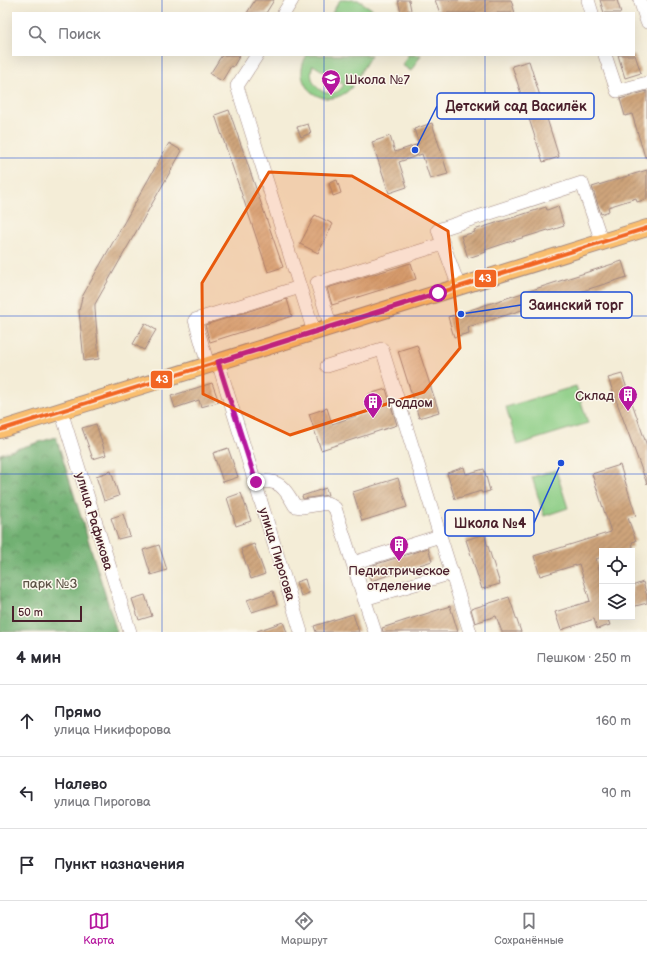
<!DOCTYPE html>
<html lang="ru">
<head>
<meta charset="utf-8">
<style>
	:root { --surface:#fff; --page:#f2f2f3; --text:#2b2b33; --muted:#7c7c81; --line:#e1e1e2; --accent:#b5179e }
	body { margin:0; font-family:"Balsamiq Sans",sans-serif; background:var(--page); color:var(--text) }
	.controls { position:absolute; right:12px; bottom:12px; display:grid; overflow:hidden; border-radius:0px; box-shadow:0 4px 16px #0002 }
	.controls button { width:36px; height:36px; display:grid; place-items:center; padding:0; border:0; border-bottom:1px solid var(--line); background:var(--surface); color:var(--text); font:20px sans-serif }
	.scale { position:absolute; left:12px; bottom:10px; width:70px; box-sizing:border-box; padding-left:4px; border:2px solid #4a1f2b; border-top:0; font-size:11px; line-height:14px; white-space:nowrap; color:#4a1f2b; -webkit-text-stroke:3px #fbf7ec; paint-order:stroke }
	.stop { position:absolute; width:12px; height:12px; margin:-9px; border:3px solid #b5179e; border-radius:50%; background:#fff }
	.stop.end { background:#b5179e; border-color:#fff; box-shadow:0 1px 4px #0008 }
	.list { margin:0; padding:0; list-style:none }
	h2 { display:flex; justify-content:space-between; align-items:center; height:52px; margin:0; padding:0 16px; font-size:17px }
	h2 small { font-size:13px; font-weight:400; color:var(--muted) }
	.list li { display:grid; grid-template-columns:26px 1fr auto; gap:12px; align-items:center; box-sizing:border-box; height:72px; padding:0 16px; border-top:1px solid var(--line) }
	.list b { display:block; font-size:15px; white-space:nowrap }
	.list p { margin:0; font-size:13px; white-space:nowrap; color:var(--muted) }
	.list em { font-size:13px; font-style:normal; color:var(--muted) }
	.icon { flex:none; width:22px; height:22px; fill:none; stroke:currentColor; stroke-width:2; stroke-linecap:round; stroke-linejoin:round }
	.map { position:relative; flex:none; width:647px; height:632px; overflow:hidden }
	.search { position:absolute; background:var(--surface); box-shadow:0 4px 16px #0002; left:12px; right:12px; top:12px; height:44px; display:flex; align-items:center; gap:10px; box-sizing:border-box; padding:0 14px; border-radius:0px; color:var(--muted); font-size:15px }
	.sheet { height:268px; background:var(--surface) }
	nav { display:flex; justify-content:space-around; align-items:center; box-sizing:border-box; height:56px; border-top:1px solid var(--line); background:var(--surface); font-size:11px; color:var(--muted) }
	nav a { display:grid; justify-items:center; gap:2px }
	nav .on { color:var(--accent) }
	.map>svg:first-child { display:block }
	.forest { fill:url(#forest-crowns); stroke:#5e684e }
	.park { fill:#8ccd85; stroke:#6b7658; fill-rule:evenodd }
	.building { fill:url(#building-hatch) }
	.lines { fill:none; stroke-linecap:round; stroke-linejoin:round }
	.minor-casing { stroke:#9f8681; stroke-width:14 }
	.major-casing { stroke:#9f8681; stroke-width:18 }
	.minor { stroke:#fff; stroke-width:13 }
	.major { stroke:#fabe6e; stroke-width:16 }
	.bus-1-casing { stroke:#fbf7ec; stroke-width:7 }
	.bus-1 { stroke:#f26522; stroke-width:4 }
	.route { stroke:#b5179e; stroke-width:5 }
	.marked { fill:#e8590c; fill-opacity:0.2; stroke:#e8590c; stroke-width:3; stroke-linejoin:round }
	.grid { fill:none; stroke:#1d4ed8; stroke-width:1; stroke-opacity:0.55 }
	.labels { text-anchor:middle; stroke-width:3; stroke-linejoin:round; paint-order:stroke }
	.poi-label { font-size:13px; fill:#4a1f2b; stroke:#fbf7ec; text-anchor:start }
	.street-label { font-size:13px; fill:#4a1f2b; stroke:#fbf7ec }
	.park-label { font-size:13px; fill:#5e5346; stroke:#fbf7ec }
	.leader { fill:none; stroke:#1d4ed8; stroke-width:1.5 }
	.callout-dot { fill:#1d4ed8; stroke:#fbf7ec; stroke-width:1.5 }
	.callout { fill:#fbf7ec; stroke:#1d4ed8; stroke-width:1.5 }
	.callout-label { font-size:14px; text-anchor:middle; font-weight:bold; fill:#4a1f2b }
	.line-badge { stroke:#fbf7ec; stroke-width:1.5 }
	.badge-label { font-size:11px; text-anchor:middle; font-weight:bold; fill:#fff }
</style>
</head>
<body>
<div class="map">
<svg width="647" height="632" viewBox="0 0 647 632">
	<defs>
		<pattern id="forest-crowns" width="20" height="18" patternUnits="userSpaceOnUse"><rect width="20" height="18" fill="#71b072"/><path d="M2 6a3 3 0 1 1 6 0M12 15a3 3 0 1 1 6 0" fill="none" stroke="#5f8f5e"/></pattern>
		<pattern id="building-hatch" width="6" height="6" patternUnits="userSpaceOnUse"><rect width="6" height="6" fill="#cea47b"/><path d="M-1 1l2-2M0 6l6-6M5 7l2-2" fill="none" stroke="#a98565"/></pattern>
	</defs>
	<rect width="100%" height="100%" fill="#fbf7ec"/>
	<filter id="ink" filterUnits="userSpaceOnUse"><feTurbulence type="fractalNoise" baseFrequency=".025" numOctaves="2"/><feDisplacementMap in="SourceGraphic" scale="8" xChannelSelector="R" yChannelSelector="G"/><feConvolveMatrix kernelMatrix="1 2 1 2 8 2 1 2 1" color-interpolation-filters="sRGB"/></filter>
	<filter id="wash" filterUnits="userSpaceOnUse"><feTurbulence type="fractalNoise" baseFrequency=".012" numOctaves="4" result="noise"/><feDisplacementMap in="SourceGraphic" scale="16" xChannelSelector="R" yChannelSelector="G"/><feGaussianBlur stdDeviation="0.9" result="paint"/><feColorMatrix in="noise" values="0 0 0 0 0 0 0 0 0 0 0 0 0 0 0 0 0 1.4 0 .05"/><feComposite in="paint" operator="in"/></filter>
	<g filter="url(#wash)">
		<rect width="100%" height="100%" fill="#f4edd7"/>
		<path class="forest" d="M56,437L117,632H0V454Z"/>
		<path class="park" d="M340,0H358L378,13H332Z
			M307,55H371L351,88C326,114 288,86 307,55ZM313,65L344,84C334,105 304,87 313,65Z
			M408,55H421L411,71L402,65Z
			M576,386L588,423L517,445L506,407Z
			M556,470L568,508L544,516L532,477Z"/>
		<g id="blocks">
			<path class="building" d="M255,0H274L266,13H247Z
				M398,0H409L411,10L401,13Z
				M435,0H511L515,13H440Z
				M600,0H617L621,13H604Z
				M222,55H240L233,67L231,66L222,81L210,74Z
				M618,55H635L641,73L625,78Z
				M529,61L559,157L543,162L512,66Z
				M647,91V157H645L632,114L625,116L620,99Z
				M229,110L283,267L268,272L215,115Z
				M432,123L448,174L430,179L422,154L399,162L407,187L389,193L372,142L390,136L395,152L419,144L414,129Z
				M308,124L311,133L301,137L297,127Z
				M169,143L182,151L95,304V309L99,359L84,361L79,311L82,297Z
				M647,170V199L637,202L636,198L608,207L609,211L601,214L592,187Z
				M337,180L341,193L333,196L329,183Z
				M558,206L564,226L549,231L548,230L512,241L485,250L486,252L468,258L461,236L475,232L474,230L546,207L547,210Z
				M315,215L333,224L318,253L300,244Z
				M622,261L627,277L468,327L469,333L454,337L448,317Z
				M411,263L416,279L332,305L327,288Z
				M287,299L292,316L210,342L205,325Z
				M145,323L156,330L144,350L133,344Z
				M417,345L439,412L419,418L398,351Z
				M622,374L647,446V484L608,378Z
				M212,383L219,402L201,407L199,400L175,408L171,396Z
				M386,389L397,425L321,450L309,414L327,408L332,424L374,410L369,394Z
				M96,424L106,455L93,459L82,428Z
				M228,448L238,477L223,482L213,453Z
				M620,465L636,516L628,518L636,541L632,542L633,547L622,551H602V557L596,559L602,579V617H607L610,625L597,629L594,619L561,630L555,612L590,601L579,564L540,576L534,556L611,532L592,474Z
				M464,467L466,474L484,469L490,491L482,493L481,491L455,499L447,473Z
				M111,471L119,496L104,501L96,476Z
				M398,478L407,507L362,521L353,492Z
				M326,488L328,495L303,499L302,496Z
				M241,493L251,521L236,526L227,498Z
				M123,514L130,536L118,539L111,518Z
				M484,534L500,584L482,589L466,540Z
				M254,544L265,574L251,579L241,549Z
				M159,545L167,570L151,575L143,550Z
				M428,548L432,561L371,581L367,567Z
				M305,579L309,593L301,596L296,582Z
				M643,582L647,596V603L632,607V586Z
				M273,591L277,604L252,612L247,600Z
				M145,595L152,616L139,620L132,599Z
				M509,597L521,632H502L496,616L475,623L471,609Z
				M450,606L458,632H383L382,628Z
				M353,614L359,632H316L314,626Z
				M283,622L287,632H257V631Z"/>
		</g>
	</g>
	<g filter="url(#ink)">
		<use href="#blocks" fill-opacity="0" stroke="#9f8681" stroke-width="1"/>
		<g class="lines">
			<g class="minor-casing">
				<path id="minor" d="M588,0L592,13
					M640,0L647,22
					M284,13L292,0
					M257,55L237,86L314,332
					M605,55L617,91L647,83
					M459,287L438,230L582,183L602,242
					M331,327L317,283L443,244
					M218,362L301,632
					M208,365L195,320L300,287
					M327,366L382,349L470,632
					M61,411L130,632
					M256,483C278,477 285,488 295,506L302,507L327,503L335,508L375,632
					M353,563L440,536
					M364,599L452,573"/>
			</g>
			<g class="major-casing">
				<path id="major" d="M0,430L647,228"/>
			</g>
			<use href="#minor" class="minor"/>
			<use href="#major" class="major"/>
			<g class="bus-1-casing">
				<path id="bus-1" d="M0,430L647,228"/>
			</g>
			<use href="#bus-1" class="bus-1"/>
		</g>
	</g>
	<g class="lines" filter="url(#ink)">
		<path class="route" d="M256,482L218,362L438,293"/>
	</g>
	<path class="marked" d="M269,172L352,176L448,231L460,348L424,392L290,435L203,394L202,283Z"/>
	<path class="grid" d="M162,0V13M324,0V13M485,0V13M162,55V632M324,55V632M485,55V632M0,158H647M0,316H647M0,474H647"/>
	<defs>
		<g id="school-pin" transform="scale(1)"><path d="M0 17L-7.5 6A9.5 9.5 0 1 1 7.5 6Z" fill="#b5179e" stroke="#fbf7ec"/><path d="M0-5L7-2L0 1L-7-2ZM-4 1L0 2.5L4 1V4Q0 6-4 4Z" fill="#fff"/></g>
		<g id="building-pin" transform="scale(1)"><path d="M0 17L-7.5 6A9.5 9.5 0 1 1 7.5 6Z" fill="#b5179e" stroke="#fbf7ec"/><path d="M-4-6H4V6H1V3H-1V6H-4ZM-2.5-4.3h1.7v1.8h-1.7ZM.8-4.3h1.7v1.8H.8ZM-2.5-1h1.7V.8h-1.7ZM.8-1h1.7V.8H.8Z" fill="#fff"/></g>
	</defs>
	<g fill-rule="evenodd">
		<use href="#school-pin" x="331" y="79"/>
		<use href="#building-pin" x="628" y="395"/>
		<use href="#building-pin" x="373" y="402"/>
		<use href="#building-pin" x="399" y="545"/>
	</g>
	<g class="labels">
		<g class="poi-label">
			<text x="345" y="84">Школа №7</text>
			<text x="614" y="400" text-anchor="end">Склад</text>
			<text x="387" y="407">Роддом</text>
			<text x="399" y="575" text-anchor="middle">Педиатрическое<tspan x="399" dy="15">отделение</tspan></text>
		</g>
		<g class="street-label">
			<text transform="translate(95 521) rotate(73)" y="5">улица Рафикова</text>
			<text transform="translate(278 554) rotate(73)" y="5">улица Пирогова</text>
		</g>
		<g class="park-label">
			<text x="50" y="588">парк №3</text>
		</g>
	</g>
	<path class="leader" d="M415 150L437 106M461 314L521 305M561 463L534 523"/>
	<g class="callout-dot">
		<circle cx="415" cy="150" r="4"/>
		<circle cx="461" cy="314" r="4"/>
		<circle cx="561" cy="463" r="4"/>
	</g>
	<g class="callout">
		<rect x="437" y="93" width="157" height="26" rx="4"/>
		<rect x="521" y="292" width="111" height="26" rx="4"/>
		<rect x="445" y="510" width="89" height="26" rx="4"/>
	</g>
	<g class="callout-label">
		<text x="516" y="111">Детский сад Василёк</text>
		<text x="576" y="310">Заинский торг</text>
		<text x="490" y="528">Школа №4</text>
	</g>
	<g class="line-badge">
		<rect x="474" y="269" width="23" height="19" rx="4" fill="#f26522"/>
		<rect x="150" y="370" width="23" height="19" rx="4" fill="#f26522"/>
	</g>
	<g class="badge-label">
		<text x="485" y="282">43</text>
		<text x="162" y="383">43</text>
	</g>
</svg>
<div class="controls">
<button><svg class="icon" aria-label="locate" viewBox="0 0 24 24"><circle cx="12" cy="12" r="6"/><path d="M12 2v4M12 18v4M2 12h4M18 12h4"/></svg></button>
<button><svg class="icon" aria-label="layers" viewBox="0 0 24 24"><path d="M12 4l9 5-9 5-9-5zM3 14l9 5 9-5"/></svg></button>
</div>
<div class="scale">50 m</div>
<div class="stop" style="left:438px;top:293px"></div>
<div class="stop end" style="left:256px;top:482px"></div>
<div class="search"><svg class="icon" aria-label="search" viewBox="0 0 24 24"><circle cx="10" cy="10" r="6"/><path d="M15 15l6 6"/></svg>Поиск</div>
</div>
<section class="sheet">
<h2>4 мин<small>Пешком · 250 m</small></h2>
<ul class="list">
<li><svg class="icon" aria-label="ahead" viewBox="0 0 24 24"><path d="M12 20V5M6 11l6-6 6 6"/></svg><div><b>Прямо</b><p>улица Никифорова</p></div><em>160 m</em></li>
<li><svg class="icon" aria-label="left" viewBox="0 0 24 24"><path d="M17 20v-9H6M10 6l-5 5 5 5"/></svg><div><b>Налево</b><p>улица Пирогова</p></div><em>90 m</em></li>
<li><svg class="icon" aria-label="arrive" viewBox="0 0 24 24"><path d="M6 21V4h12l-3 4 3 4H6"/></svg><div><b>Пункт назначения</b></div></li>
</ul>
</section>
<nav>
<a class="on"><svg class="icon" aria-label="map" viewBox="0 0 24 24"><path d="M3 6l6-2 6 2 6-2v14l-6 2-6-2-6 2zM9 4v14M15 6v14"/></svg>Карта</a>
<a><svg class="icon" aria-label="directions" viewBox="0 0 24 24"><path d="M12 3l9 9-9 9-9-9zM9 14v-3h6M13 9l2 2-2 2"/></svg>Маршрут</a>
<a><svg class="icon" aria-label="saved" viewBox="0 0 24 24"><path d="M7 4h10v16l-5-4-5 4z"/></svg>Сохранённые</a>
</nav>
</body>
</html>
